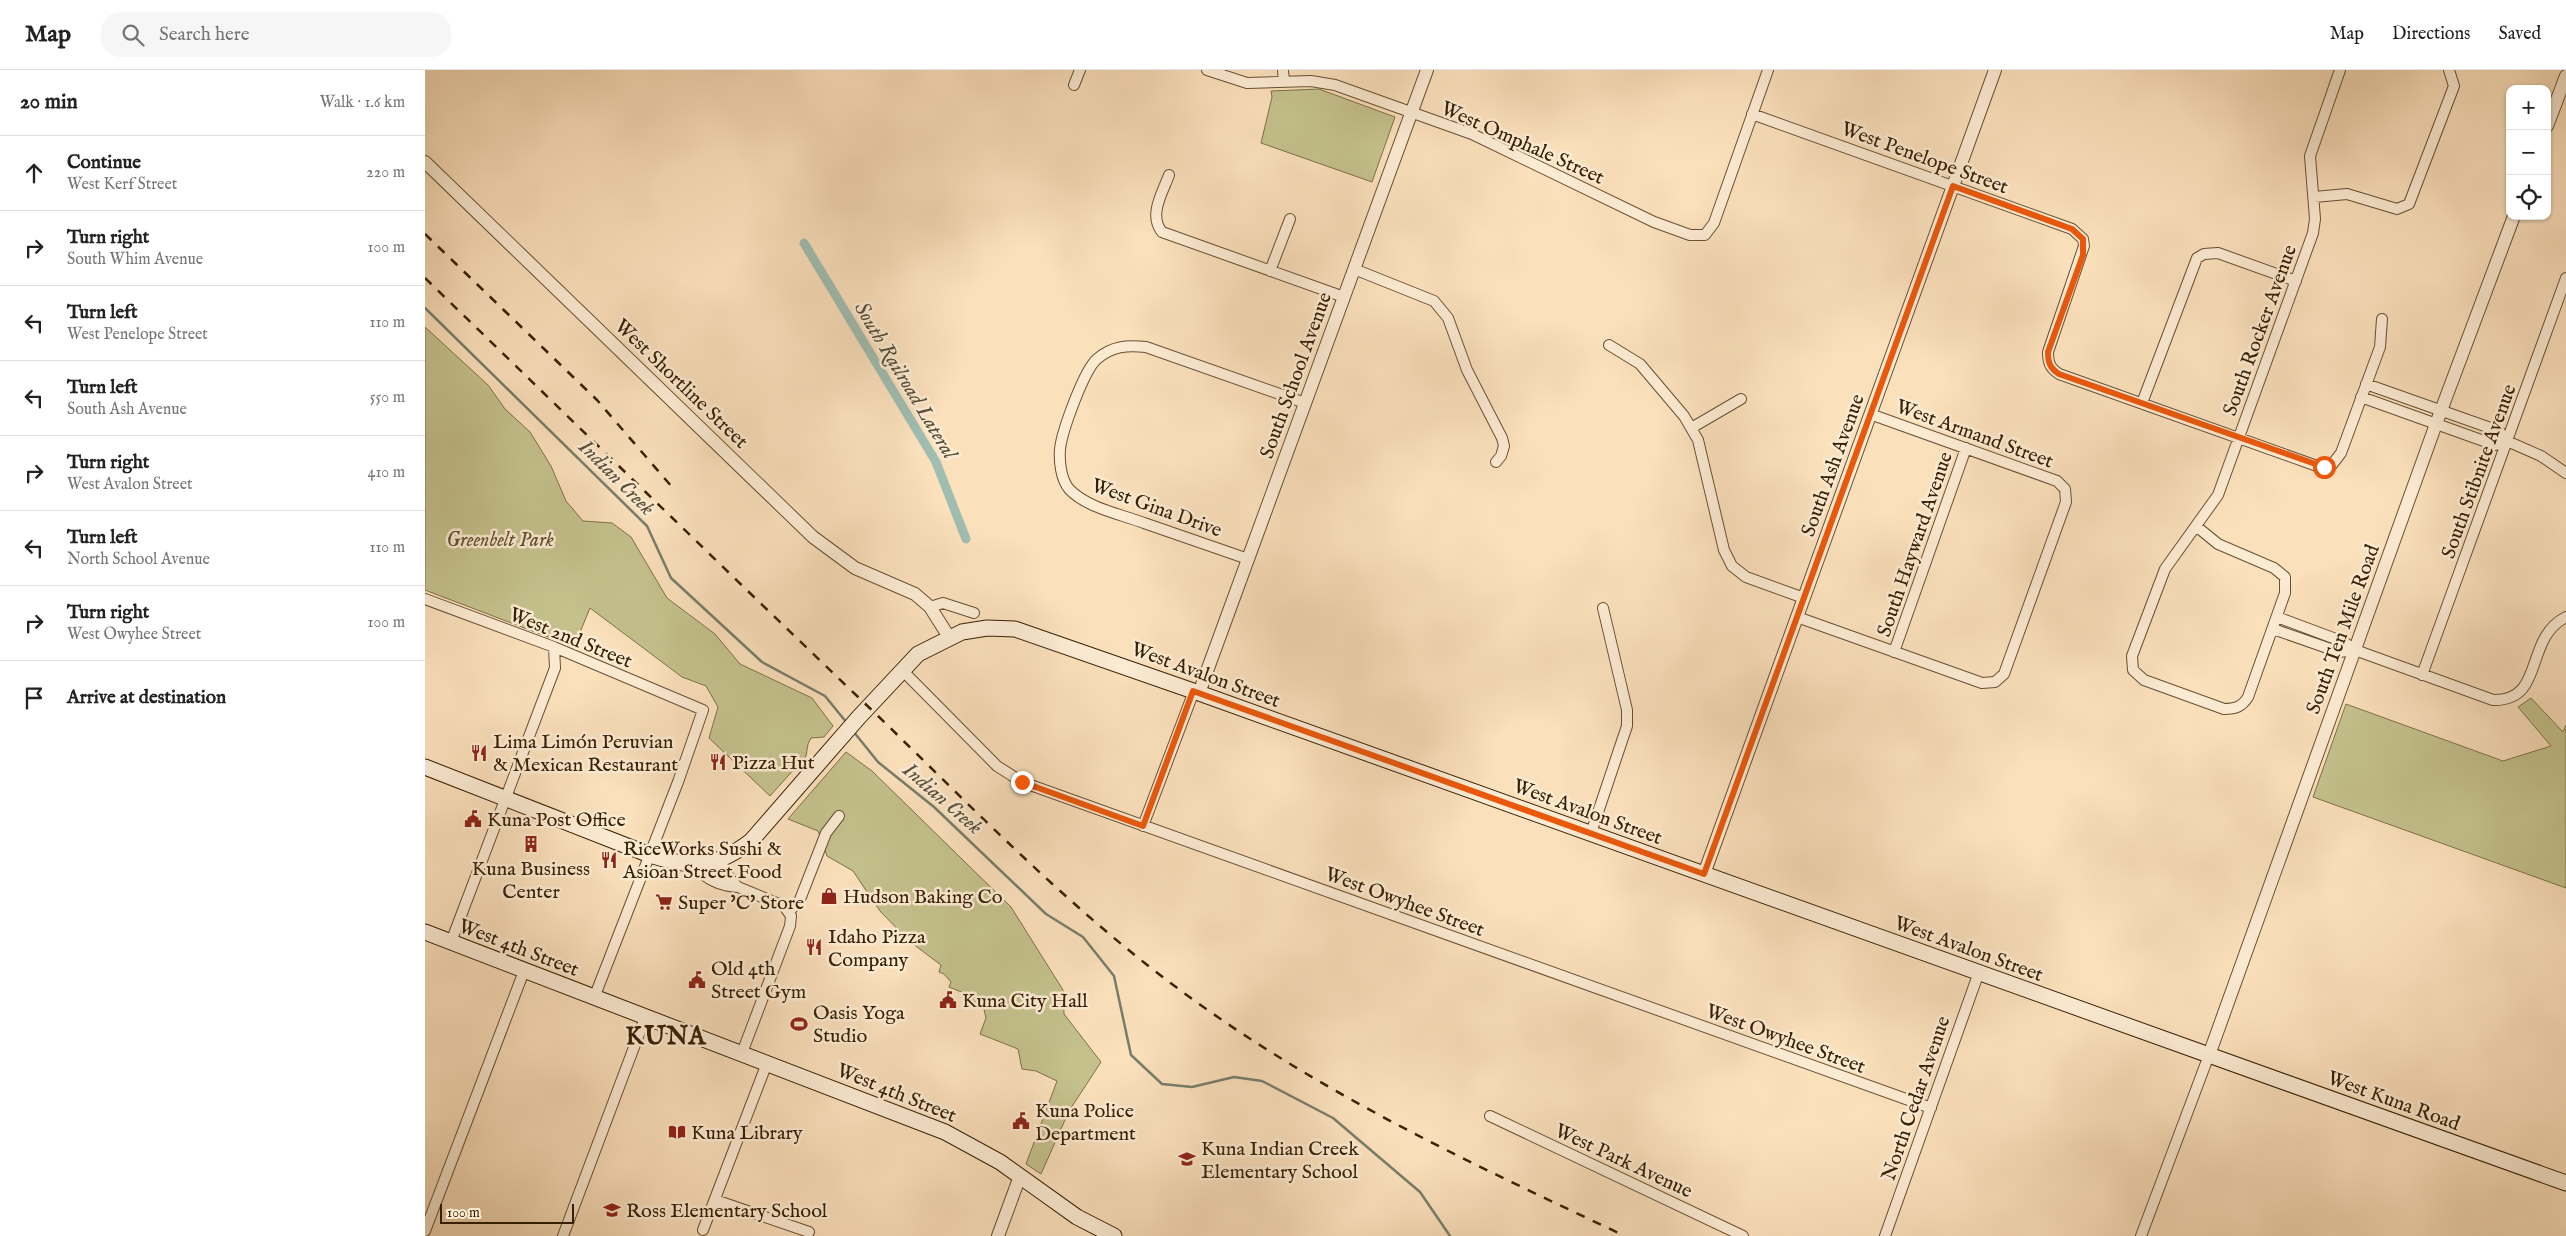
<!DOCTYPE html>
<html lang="en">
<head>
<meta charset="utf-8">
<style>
	:root { --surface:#fff; --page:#f6f6f6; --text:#222; --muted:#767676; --line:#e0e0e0 }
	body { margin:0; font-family:"IM FELL English",serif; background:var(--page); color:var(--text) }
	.controls { position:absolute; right:15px; top:15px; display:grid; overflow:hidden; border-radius:10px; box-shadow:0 1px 4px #0004 }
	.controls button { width:45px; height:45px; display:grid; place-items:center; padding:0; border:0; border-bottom:1px solid var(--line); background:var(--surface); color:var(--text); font:25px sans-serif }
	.scale { position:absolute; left:15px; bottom:12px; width:134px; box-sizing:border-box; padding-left:5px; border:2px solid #382004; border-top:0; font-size:14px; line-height:18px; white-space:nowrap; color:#382004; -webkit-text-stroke:4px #fcebd3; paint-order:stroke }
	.stop { position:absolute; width:15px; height:15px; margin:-11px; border:4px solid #ea580c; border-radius:50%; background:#fff }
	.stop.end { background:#ea580c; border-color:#fff; box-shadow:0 1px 5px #0008 }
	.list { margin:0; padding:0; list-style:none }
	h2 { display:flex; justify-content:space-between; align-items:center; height:65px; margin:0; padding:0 20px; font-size:21px }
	h2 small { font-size:16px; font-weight:400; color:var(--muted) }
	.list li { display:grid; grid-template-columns:32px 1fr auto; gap:15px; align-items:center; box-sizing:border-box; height:75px; padding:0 20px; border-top:1px solid var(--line) }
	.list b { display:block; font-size:19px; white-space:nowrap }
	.list p { margin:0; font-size:16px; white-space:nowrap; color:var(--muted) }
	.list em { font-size:16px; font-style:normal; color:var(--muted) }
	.icon { flex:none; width:28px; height:28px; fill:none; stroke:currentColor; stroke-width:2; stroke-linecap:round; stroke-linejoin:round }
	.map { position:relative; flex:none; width:2141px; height:1166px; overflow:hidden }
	header { display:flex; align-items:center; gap:30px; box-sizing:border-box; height:70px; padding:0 25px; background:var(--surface); border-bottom:1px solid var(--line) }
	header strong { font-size:24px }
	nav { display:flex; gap:28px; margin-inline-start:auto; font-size:18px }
	.search { width:350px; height:45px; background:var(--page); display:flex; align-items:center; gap:12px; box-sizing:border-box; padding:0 18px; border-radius:20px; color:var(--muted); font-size:19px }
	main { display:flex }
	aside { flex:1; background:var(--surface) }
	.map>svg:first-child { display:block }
	.green { fill:#c4c18d; stroke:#7e7048 }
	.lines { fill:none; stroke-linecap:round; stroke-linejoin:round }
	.stream { stroke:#767e6c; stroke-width:2.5 }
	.canal { stroke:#9fbdb1; stroke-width:9 }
	.minor-casing { stroke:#695032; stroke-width:12 }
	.tertiary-casing { stroke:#695032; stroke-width:14 }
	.secondary-casing { stroke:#382004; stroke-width:17 }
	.minor { stroke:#fcebd3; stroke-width:10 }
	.tertiary { stroke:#fcebd3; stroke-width:12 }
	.secondary { stroke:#fcebd3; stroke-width:15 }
	.rail { stroke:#382004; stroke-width:2.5; stroke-dasharray:9 9; stroke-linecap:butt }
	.route { stroke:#ea580c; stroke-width:6 }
	.labels { text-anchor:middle; stroke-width:5; stroke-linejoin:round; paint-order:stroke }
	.street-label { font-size:20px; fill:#382004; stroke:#fcebd3 }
	.park-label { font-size:20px; font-style:italic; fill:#62502d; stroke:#fcebd3 }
	.poi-label { font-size:20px; fill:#382004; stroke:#fcebd3; text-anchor:start }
	.water-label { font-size:21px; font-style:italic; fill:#574f38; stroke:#fcebd3 }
	.district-label { font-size:25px; font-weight:bold; letter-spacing:1px; fill:#382004; stroke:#fcebd3 }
</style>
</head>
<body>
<header>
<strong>Map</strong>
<div class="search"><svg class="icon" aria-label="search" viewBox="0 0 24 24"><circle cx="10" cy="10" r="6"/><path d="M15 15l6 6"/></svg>Search here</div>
<nav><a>Map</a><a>Directions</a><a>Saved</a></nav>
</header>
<main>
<aside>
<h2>20 min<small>Walk · 1.6 km</small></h2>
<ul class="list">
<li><svg class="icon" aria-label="ahead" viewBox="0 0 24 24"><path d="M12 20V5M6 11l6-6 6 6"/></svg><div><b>Continue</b><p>West Kerf Street</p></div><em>220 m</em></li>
<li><svg class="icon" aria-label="right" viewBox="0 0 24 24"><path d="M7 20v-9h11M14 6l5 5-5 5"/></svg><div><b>Turn right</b><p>South Whim Avenue</p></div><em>100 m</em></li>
<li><svg class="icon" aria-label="left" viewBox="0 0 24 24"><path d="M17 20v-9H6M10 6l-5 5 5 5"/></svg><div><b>Turn left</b><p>West Penelope Street</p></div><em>110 m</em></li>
<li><svg class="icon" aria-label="left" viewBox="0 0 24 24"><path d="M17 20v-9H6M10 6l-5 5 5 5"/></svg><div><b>Turn left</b><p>South Ash Avenue</p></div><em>550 m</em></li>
<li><svg class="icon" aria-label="right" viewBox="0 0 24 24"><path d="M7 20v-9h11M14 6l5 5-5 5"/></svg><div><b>Turn right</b><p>West Avalon Street</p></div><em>410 m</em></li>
<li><svg class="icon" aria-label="left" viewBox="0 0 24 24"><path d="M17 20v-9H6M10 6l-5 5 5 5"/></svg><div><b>Turn left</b><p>North School Avenue</p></div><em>110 m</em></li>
<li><svg class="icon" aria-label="right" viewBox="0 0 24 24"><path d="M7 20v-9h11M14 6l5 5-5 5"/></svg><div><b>Turn right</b><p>West Owyhee Street</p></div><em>100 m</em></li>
<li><svg class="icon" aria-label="arrive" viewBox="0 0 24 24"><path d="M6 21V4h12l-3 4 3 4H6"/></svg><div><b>Arrive at destination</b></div></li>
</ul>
</aside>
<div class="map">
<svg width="2141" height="1166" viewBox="0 0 2141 1166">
	<rect width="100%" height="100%" fill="#fbe0bc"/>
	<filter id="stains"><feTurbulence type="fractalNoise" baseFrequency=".004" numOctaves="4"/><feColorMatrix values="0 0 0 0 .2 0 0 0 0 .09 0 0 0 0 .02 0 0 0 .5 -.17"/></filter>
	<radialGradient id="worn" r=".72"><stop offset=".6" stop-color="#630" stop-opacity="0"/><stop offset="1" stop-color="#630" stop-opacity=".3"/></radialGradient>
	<path class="green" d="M894,19L970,47L947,112L836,73L847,27L846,21Z
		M0,257L63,315L80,339L105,362L126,396L141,431L158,451L187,453L206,467L242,528L290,564L315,594L387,628L408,656L399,667L386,668L383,674L381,686L345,726L284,668L293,637L281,616L257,607L165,538L149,577L0,520Z
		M2106,628L2138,662L2141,655V818L1888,727L1921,634L2078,691L2126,676L2093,637Z
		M421,682L447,701L586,837L638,920L639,944L676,992L644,1041L616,1104L601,1094L632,1011L611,1001L597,999L593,979L555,964L561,948L558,935L543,929L544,925L524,917L526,912L519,904L514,902L516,895L484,871L455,841L428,801L402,786L393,761L363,749Z"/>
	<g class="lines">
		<path class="stream" d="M0,238L222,456L246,508L337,592L400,626L422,653
			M428,661L453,692L509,737L621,844L658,867L689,906L706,985L737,1014L767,1017L809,1007L837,1011L908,1048L995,1122L1025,1166"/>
		<path class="canal" d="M379,173L511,392L541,469"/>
		<g class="minor-casing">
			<path id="minor" d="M782,0L822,13L886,11L910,15L1047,64L1229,152L1265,165H1280L1289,153L1343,0
				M858,0L859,12
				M649,15L655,0
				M1327,44L1647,159L1658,169L1659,176L1623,282C1623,293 1625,298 1634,304L1892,396H1906L1916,383L1955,277L1957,249
				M744,105C738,122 723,145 737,162L919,227
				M1889,127L1922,124L1972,139L1984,134L2029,16L2024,0
				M929,199L1009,231L1023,248L1042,300L1077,368L1079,376L1076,386L1071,392
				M845,201L865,149
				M1184,275L1215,294L1259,346L1273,370L1299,480L1307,496L1321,507L1379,528
				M1941,314L2074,361L2082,371L2116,386L2141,403
				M1936,327L2070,375L2082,371
				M1717,333L1772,188L1779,184L1793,183L1871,211
				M1268,357L1316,329
				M1771,456L1793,474L1849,498L1860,507V523L1823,627C1817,637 1810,639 1799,639L1719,610L1708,600L1707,586L1740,499L1793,425L1888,163L1890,149L1885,86L1915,0
				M823,489C789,477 754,465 719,453C695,444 662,438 644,419C636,409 634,392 635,379C637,361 659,300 672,289C687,276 702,275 721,277L880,333
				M0,529L129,577L278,640L253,712L169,928
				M505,537L518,533L549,543
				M1372,547L1557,613L1570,612L1579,604L1641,432L1640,419L1632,411L1445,344
				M1848,559L1914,582L1930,580L1919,572L1852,547
				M1930,580L2068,630C2121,631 2098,569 2141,547
				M1469,582L1541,378
				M477,600L572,696L597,712L1506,1038
				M1997,605L2141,208
				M718,756L769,621
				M1166,763L1202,656V640L1178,538
				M268,796C282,809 294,816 313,817L305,809L295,791
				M313,817L359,836L366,846L365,856L317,983
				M364,841L374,832L401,763L414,746
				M26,872L130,598L129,577
				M1065,1046L1318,1166
				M290,1130L384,1162
				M278,1160L342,993
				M0,1161L99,901
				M138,1166L220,948
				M1460,1166L1554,902
				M1716,1166L1784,985"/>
		</g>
		<g class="tertiary-casing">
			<path id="tertiary" d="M2122,56L2141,6
				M0,92L388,467L430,498L490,524L505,537L524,567
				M774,623L1002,0
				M1279,804L1570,0
				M1784,985L2011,354L2089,146
				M573,1166L595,1106"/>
		</g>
		<g class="secondary-casing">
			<path id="secondary" d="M0,697L225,785C268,799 289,799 326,771L434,647L493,584L537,562L562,558L590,559L774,623L2141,1113
				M0,862L520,1062L575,1092L652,1147L689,1166"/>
		</g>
		<use href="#minor" class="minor"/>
		<use href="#tertiary" class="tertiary"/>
		<use href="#secondary" class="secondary"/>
		<path class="rail" d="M0,164L172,330L247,417
			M0,208C151,354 301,501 453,646C557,747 658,852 777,936C909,1030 1054,1097 1200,1166"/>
	</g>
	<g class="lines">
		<path class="route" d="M597,712L718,756L768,621L1279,804L1528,116L1647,159L1658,169V185L1623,282C1623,293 1625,298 1634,304L1899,397"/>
	</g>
	<defs>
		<g id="restaurant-bare" transform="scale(1.35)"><path d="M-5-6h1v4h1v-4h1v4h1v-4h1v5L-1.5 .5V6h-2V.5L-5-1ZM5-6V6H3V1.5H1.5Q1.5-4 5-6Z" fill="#8f2418" stroke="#fcebd3" stroke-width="2.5" paint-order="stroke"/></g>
		<g id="civic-bare" transform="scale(1.35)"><path d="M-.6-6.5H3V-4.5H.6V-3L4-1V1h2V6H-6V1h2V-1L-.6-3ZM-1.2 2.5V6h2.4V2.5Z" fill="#8f2418" stroke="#fcebd3" stroke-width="2.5" paint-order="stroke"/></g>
		<g id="building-bare" transform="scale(1.35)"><path d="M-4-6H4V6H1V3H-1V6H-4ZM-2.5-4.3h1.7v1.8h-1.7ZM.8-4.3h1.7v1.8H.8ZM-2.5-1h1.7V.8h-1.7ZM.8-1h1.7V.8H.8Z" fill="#8f2418" stroke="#fcebd3" stroke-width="2.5" paint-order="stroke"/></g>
		<g id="shop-bare" transform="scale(1.35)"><path d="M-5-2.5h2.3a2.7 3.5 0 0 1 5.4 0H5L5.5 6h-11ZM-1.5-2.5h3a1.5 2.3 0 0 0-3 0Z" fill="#8f2418" stroke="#fcebd3" stroke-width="2.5" paint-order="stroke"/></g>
		<g id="supermarket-bare" transform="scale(1.35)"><path d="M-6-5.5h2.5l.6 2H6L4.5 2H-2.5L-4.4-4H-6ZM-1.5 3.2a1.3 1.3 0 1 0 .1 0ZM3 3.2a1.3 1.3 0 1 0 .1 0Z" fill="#8f2418" stroke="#fcebd3" stroke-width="2.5" paint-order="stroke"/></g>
		<g id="stadium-bare" transform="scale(1.35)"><path d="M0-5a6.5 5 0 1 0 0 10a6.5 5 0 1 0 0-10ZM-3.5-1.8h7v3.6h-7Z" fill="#8f2418" stroke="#fcebd3" stroke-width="2.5" paint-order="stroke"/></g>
		<g id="library-bare" transform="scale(1.35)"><path d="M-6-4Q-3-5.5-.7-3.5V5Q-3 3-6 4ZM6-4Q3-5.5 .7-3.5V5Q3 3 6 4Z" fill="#8f2418" stroke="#fcebd3" stroke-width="2.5" paint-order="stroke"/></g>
		<g id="school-bare" transform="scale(1.35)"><path d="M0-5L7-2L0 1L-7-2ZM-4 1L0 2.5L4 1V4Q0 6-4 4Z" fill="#8f2418" stroke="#fcebd3" stroke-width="2.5" paint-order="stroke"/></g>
	</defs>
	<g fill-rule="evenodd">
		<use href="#restaurant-bare" x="54" y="683"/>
		<use href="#restaurant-bare" x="293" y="692"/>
		<use href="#civic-bare" x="48" y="749"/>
		<use href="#building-bare" x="106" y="774"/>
		<use href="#restaurant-bare" x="184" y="790"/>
		<use href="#shop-bare" x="404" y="826"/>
		<use href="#supermarket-bare" x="239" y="832"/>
		<use href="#restaurant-bare" x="389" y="877"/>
		<use href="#civic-bare" x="272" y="910"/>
		<use href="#civic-bare" x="523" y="930"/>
		<use href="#stadium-bare" x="374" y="954"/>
		<use href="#civic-bare" x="596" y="1051"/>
		<use href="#library-bare" x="252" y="1062"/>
		<use href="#school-bare" x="762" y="1089"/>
		<use href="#school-bare" x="187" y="1140"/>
	</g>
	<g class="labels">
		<g class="street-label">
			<text transform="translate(1098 72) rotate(24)" y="7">West Omphale Street</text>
			<text transform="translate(1500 87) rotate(20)" y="7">West Penelope Street</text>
			<text transform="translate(1834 260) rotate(-70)" y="7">South Rocker Avenue</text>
			<text transform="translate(870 305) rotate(-70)" y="7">South School Avenue</text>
			<text transform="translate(257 313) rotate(44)" y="7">West Shortline Street</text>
			<text transform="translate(1550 363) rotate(20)" y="7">West Armand Street</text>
			<text transform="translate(1407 395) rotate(-70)" y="7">South Ash Avenue</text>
			<text transform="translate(2053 401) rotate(-70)" y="7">South Stibnite Avenue</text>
			<text transform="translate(732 437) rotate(20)" y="7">West Gina Drive</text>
			<text transform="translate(1489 474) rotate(-71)" y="7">South Hayward Avenue</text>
			<text transform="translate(1917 559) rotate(-70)" y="7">South Ten Mile Road</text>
			<text transform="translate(146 567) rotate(22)" y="7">West 2nd Street</text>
			<text transform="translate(781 604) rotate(20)" y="7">West Avalon Street</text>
			<text transform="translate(1163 741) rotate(20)" y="7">West Avalon Street</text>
			<text transform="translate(980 831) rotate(20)" y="7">West Owyhee Street</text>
			<text transform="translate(94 877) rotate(21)" y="7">West 4th Street</text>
			<text transform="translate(1544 878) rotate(20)" y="7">West Avalon Street</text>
			<text transform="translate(1361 968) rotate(20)" y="7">West Owyhee Street</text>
			<text transform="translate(472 1022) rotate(22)" y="7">West 4th Street</text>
			<text transform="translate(1490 1028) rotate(-71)" y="7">North Cedar Avenue</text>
			<text transform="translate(1969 1030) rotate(20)" y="7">West Kuna Road</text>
			<text transform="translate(1199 1090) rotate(25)" y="7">West Park Avenue</text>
		</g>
		<g class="park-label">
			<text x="75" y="476">Greenbelt Park</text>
		</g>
		<g class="poi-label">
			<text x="68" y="678">Lima Limón Peruvian<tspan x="68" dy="23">&amp; Mexican Restaurant</tspan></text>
			<text x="307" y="699">Pizza Hut</text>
			<text x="62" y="756">Kuna Post Office</text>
			<text x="198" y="785">RiceWorks Sushi &amp;<tspan x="198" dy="23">Asioan Street Food</tspan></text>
			<text x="106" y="805" text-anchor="middle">Kuna Business<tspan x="106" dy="23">Center</tspan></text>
			<text x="418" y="833">Hudson Baking Co</text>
			<text x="253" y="839">Super 'C' Store</text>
			<text x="403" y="873">Idaho Pizza<tspan x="403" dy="23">Company</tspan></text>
			<text x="286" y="905">Old 4th<tspan x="286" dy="23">Street Gym</tspan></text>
			<text x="537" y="937">Kuna City Hall</text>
			<text x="388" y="949">Oasis Yoga<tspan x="388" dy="23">Studio</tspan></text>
			<text x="610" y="1047">Kuna Police<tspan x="610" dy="23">Department</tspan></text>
			<text x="266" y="1069">Kuna Library</text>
			<text x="776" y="1085">Kuna Indian Creek<tspan x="776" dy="23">Elementary School</tspan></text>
			<text x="201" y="1147">Ross Elementary School</text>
		</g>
		<g class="water-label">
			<text transform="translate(481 310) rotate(59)" y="7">South Railroad Lateral</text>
			<text transform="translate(192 407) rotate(45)" y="7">Indian Creek</text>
			<text transform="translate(518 728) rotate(41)" y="7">Indian Creek</text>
		</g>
		<g class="district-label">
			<text x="241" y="974">KUNA</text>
		</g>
	</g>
	<rect width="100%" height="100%" filter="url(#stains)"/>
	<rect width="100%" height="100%" fill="url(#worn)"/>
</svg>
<div class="controls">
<button>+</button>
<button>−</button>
<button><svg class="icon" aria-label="locate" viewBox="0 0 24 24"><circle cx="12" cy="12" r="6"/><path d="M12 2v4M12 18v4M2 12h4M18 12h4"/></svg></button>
</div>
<div class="scale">100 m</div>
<div class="stop" style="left:1899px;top:397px"></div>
<div class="stop end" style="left:597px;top:712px"></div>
</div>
</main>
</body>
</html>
